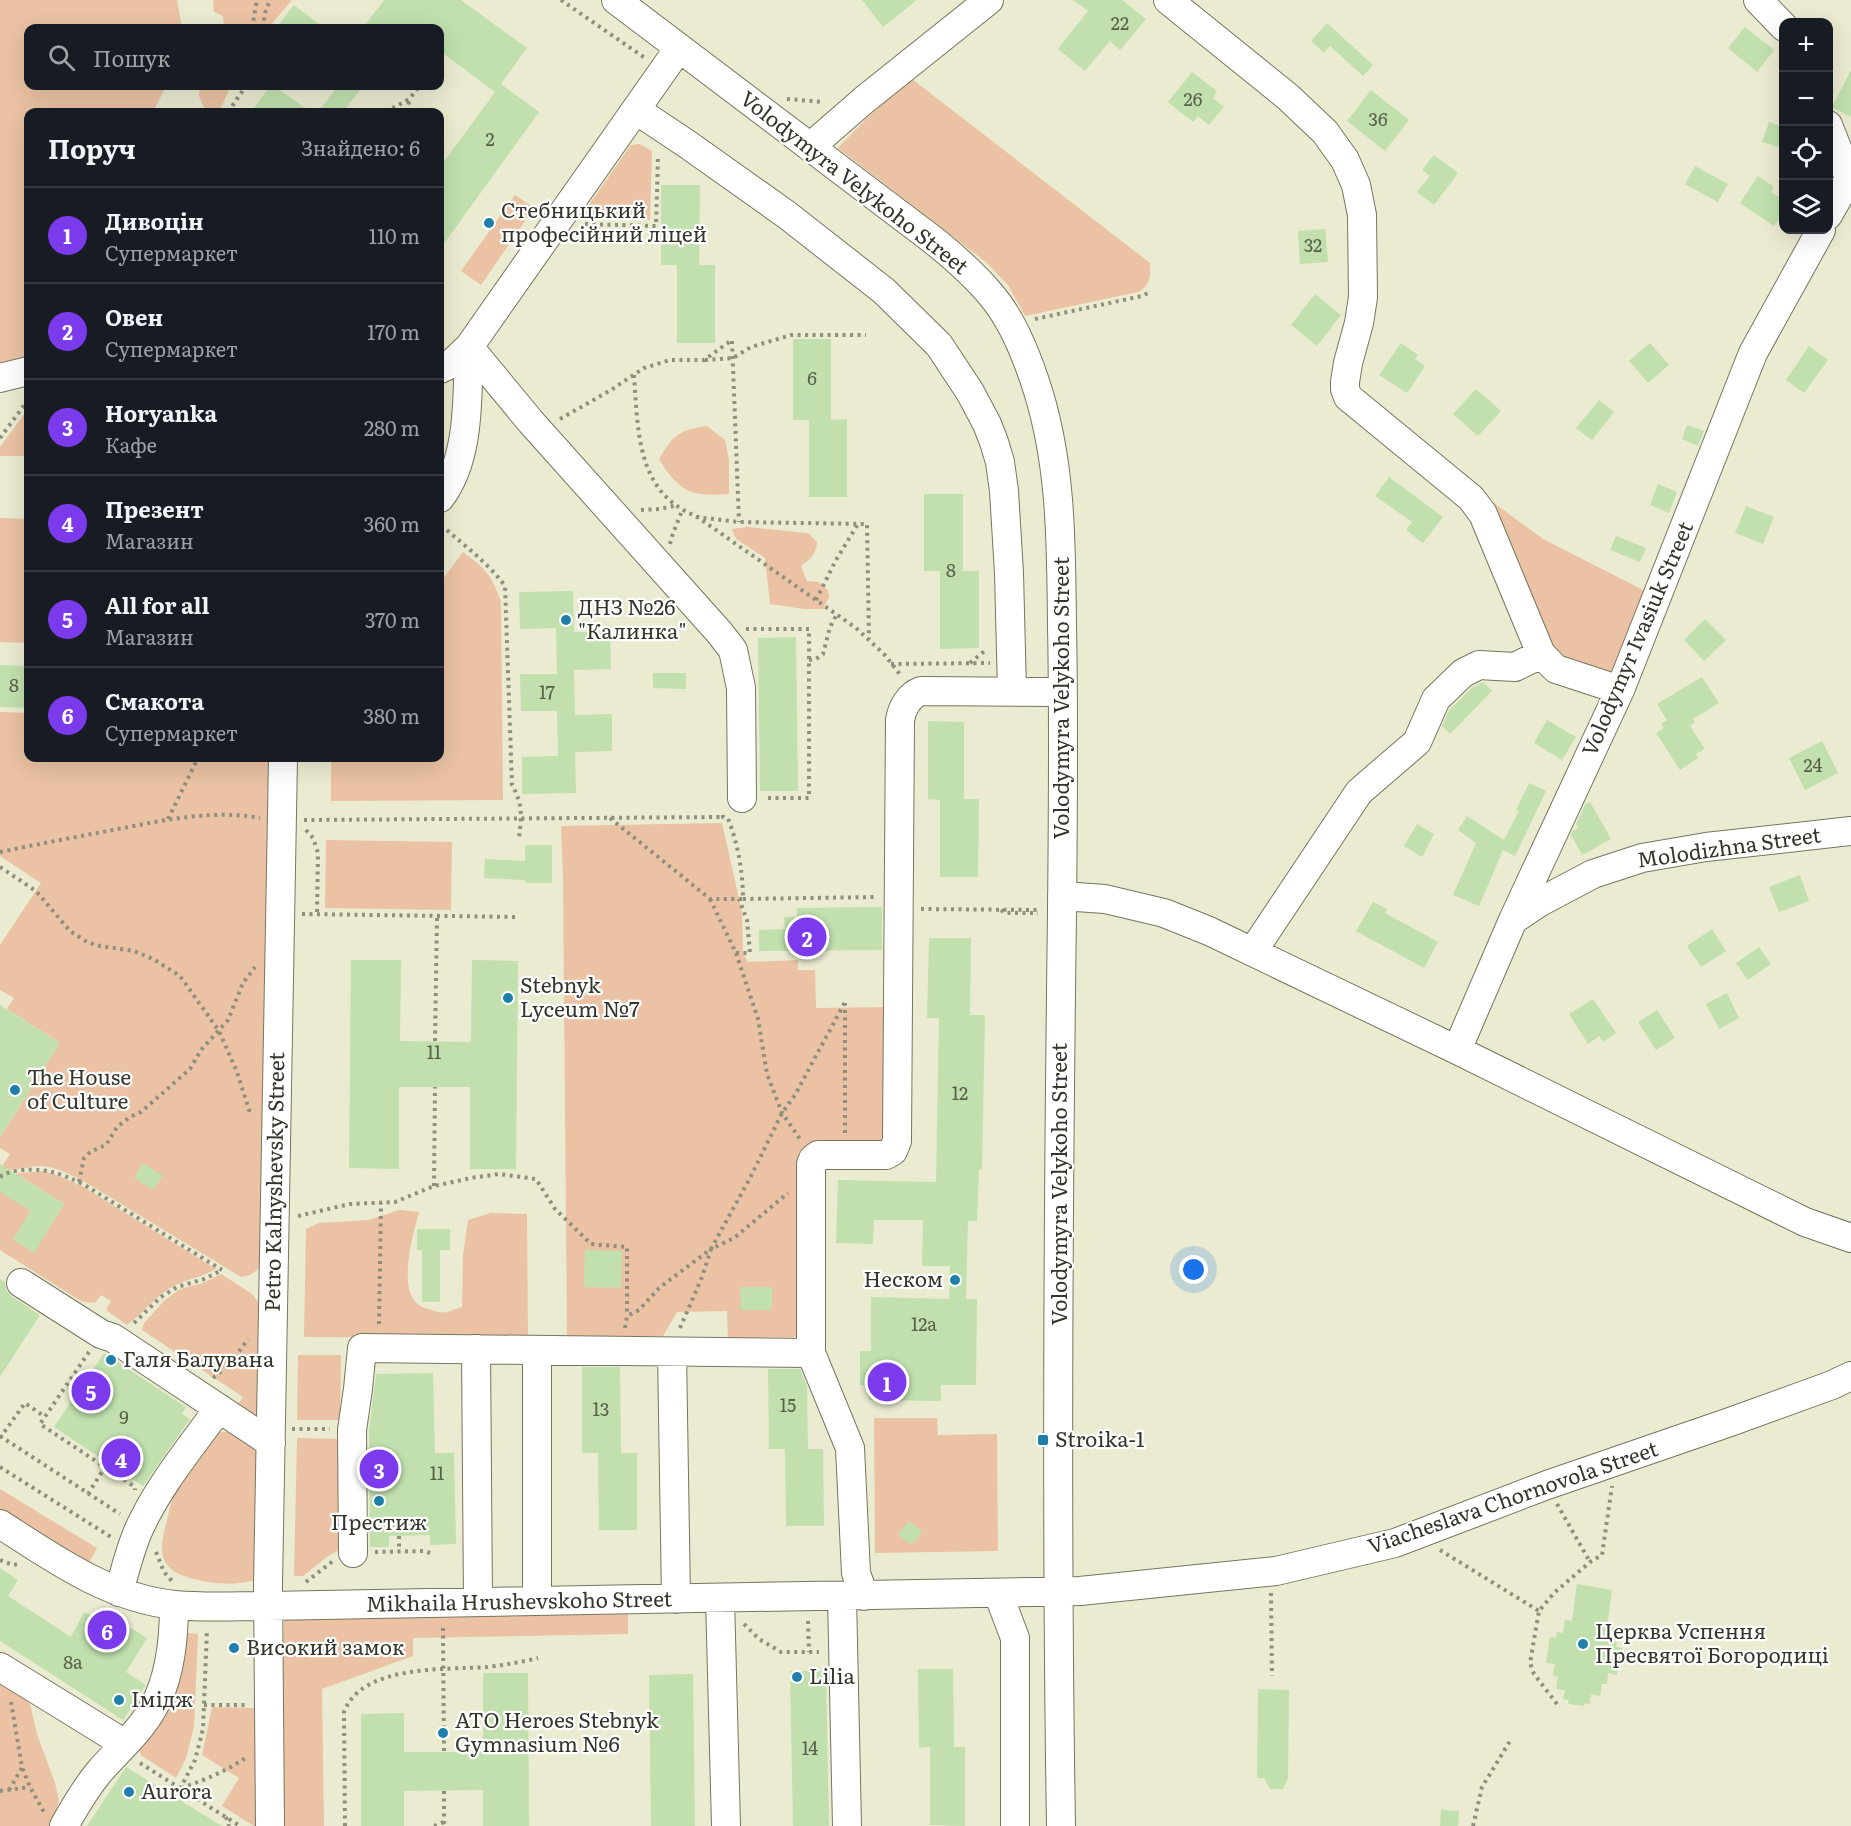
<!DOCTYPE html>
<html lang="uk">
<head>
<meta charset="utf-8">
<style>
	:root { --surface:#171b24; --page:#20242c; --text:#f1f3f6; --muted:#9ea1a6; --line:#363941; --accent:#7c3aed }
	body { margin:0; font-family:Literata,serif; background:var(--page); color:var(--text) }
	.controls { position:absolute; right:18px; top:18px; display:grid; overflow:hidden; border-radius:12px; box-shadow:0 6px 24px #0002 }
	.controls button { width:54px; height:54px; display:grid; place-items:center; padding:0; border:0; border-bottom:2px solid var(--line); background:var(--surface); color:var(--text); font:30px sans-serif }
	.you { position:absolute; left:1194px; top:1270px; width:21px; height:21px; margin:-15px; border:4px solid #fff; border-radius:50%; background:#1a73e8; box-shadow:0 0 0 9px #1a73e833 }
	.badge { display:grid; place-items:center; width:39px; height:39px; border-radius:50%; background:var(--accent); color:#fff; font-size:20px; font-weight:700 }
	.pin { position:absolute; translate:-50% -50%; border:3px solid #fff; box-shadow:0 2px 6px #0006 }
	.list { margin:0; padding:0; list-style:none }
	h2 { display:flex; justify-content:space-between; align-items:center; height:78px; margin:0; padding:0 24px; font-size:26px }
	h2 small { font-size:20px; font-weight:400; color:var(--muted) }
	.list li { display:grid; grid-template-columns:39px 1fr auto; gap:18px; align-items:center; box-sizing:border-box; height:96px; padding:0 24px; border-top:2px solid var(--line) }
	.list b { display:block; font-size:22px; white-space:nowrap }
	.list p { margin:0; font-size:20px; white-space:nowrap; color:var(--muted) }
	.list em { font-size:20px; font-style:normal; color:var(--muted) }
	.icon { flex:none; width:33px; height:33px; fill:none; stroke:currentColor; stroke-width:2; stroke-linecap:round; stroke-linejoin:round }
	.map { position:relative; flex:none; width:1851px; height:1826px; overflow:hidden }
	.search { position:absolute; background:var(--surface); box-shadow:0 6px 24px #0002; left:24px; top:24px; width:420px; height:66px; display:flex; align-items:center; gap:15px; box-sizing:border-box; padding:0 21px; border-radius:12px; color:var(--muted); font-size:22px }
	.panel { position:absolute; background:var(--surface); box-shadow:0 6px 24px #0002; left:24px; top:108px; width:420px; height:654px; border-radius:12px }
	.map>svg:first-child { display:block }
	.green { fill:#ebc2a3; fill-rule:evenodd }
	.building { fill:#c1e0ae }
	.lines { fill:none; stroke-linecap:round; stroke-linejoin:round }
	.minor-casing { stroke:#76765f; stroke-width:30 }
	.path { stroke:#8e8f7c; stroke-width:4; stroke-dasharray:3 4.5; stroke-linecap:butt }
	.minor { stroke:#fff; stroke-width:28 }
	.poi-dot { fill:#1d7faa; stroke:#fff; stroke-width:2 }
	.labels { text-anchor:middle; stroke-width:4.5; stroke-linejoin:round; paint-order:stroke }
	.number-label { font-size:18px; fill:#58604c }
	.street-label { font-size:21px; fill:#35362b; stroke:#fff }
	.poi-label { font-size:21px; fill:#35362b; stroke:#fff; text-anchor:start }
</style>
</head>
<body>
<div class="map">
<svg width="1851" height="1826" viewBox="0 0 1851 1826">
	<rect width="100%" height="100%" fill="#eaebd0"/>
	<path class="green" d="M0,0H177L182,28H28V86H166L153,112H28V358L0,365Z
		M213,0H292L268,28H224L223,16L214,12Z
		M908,76L1150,263C1150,277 1151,285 1138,292L1025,316L1008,285L987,263L838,148Z
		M200,86H231L219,112H206L199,96Z
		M640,144L652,151L650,220L579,219L631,145Z
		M515,195L534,208L481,285L461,271Z
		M28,409V456H0V447Z
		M707,426L725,440L729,460V494C691,497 679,492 659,459C673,435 679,430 707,426Z
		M1487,498L1543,539L1651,594L1617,679L1561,660L1541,639Z
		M0,518L28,519V643L0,642Z
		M747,527L808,533L817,542C816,555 811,558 801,566L807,581L818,582L828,590L829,597L823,609H804L770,604L765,558L736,539L732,529Z
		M463,552C485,568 492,575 501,602L503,800L331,801V758H440V583Z
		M0,712L28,713V758H274L261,1267L250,1275L241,1277L85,1182C71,1175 56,1166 39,1166C28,1166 11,1173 1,1168L10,1154L0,1148V1137L60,1043L7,1009L14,998L0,990V945L41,883L0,856Z
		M722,823L742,912L743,953L748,962L798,960V970H815L816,1008L889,1007L890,1143L806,1146V1337L728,1338L727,1311L677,1312L663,1336L567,1339L563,877L561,826Z
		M326,840L452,842L451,910L325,908Z
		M42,1171L57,1175L82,1186L216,1269C202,1277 189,1279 176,1285C156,1294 144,1313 127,1325L106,1310L111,1301L101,1295L95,1303L85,1302L79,1300L0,1250V1180C13,1172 27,1173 42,1171ZM21,1177L64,1204L34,1252L13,1239L31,1211Z
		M399,1210L419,1212C413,1235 394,1298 425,1308C444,1314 442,1314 462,1307L463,1256L468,1220L491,1213L527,1214L528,1338L304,1337L306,1229L319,1223L369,1220Z
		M221,1274L252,1294L261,1306L257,1419L237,1406L243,1397L142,1330L144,1323L165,1300L180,1289L203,1283Z
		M298,1355H341L340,1420H297Z
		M874,1418H937L938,1435L997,1434L998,1551L875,1553Z
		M216,1432H231L259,1451L263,1578C238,1586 215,1585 190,1578C157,1569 159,1549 167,1520C169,1512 171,1501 175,1494C184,1474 204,1450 216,1432Z
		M297,1438L340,1439L339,1550L327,1557L303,1576H294Z
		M0,1489L97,1548L87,1566L0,1512Z
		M628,1606V1634L413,1638V1656L322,1689L324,1826H280L278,1640L284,1639V1619Z
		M180,1632L198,1634L194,1727L186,1758L176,1778L141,1755L138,1746Z
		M0,1680H6L30,1704L37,1734L55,1783L59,1800L52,1826H0Z
		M212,1707L255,1708L257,1826H254L222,1806L239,1778L202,1755Z"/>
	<path class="building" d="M384,0H461L527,48L495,92L440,51V28H363Z
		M862,0H917L883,27Z
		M1073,0H1122L1146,19L1120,50L1110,41L1085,71L1058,49L1088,11Z
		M294,5L324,28H276Z
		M1327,23L1373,65L1363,76L1330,46L1324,53L1311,41Z
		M1745,27L1774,50L1757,72L1728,48Z
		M1851,70V117L1832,107Z
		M1192,72L1217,91L1213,98L1224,107L1209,125L1198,116L1193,122L1168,102Z
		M501,84L539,112L440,249V167Z
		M270,86H274L311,112H251Z
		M338,86H363L343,112H318Z
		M1371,90L1409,120L1385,151L1347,121Z
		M1769,122L1784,127V149L1762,142Z
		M1434,155L1458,173L1434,205L1417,192L1430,176L1422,170Z
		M1695,166L1728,184L1718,202L1685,184Z
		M1758,176L1774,187L1771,192L1784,200V210L1774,226L1740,203Z
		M661,185H700L699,265H715V343H677V265H661Z
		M1325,229L1328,262L1300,264L1298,231Z
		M1315,294L1341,315L1317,346L1291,325Z
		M793,339H831V420L847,419V497H809V420H793Z
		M1401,343L1418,355L1415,359L1425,366L1407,393L1379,375Z
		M1650,343L1669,365L1648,383L1629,361Z
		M1809,346L1828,360L1804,393L1786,380Z
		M1476,389L1501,411L1478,436L1453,414Z
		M1599,400L1614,412L1592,440L1576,428Z
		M1687,425L1704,431L1698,446L1682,439Z
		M1389,477L1443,517L1423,543L1406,530L1412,522L1375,496Z
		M1658,484L1677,492L1669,513L1650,505Z
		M924,494H963V571H979V648L940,649V571H924Z
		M1746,506L1774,517L1763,544L1735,533Z
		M1616,536L1646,548L1640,562L1610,550Z
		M573,591L574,632H610L611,669L574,670L575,715L612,714V751L575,752L576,793L522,794V757L558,756L557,711H521L520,674H557L556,628L520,629L519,592Z
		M1705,619L1726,640L1704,661L1684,640Z
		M796,637L798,791H760L758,638Z
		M0,665L28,666V708L0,707Z
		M653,673H686V689L653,688Z
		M1702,677L1719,703L1693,719L1695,722L1690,726L1705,749L1696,754L1698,758L1680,770L1656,733L1664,728L1661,724L1667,720L1657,704Z
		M1483,682L1492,691L1450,734L1442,726L1450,709L1473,687Z
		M1547,720L1576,737L1562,760L1534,743Z
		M928,721L964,722V799H979L978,877H940V800L928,799Z
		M1822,741L1838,773L1805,790L1789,758Z
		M1529,783L1546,791L1515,856L1503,850L1479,906L1453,895L1476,843L1458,830L1467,816L1504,840L1519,811L1516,810Z
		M1590,802L1611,839L1582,855L1571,835L1572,831L1578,828L1576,824L1585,805Z
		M1417,824L1434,834L1422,857L1404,846Z
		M525,845H552V883H525V880L484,878L485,859L525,861Z
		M1800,875L1809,901L1779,912L1769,887Z
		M1373,902L1387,909L1385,913L1438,942L1424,968L1356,931Z
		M882,907V950L759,951V930L785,929L784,917H797V908Z
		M1712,929L1726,951L1701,967L1687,946Z
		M929,938H971L970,1015H985L982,1170L979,1169L977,1221H968L966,1299H977L976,1385H941V1401L869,1400V1385H860V1351H871V1297L949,1299L950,1266H922L923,1220H874L873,1244L836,1243L838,1180L936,1182L939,1018H927Z
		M1759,947L1771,964L1748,980L1736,963Z
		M351,960H401L400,1041L471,1042L472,960L518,961L516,1169H470V1087H399V1169L349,1168Z
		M1727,993L1739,1018L1719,1029L1706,1004Z
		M1593,999L1616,1033L1603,1042L1599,1036L1588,1044L1569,1014Z
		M0,1005L60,1043L0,1137Z
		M1657,1010L1675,1038L1656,1050L1638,1022Z
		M143,1163L163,1176L153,1190L134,1178Z
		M0,1164L64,1204L34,1253L13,1239L31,1211L0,1192Z
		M417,1229H450V1250H440V1302H422V1250H417Z
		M585,1250L622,1251L621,1288L584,1287Z
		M0,1279L5,1282L6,1290L12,1297L40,1315L0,1377Z
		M740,1287H772V1310H741Z
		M104,1353L186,1407L182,1414L190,1419L143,1486L54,1427Z
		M582,1367H620L621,1453H637V1530H599L598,1453H582Z
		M768,1369H800L807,1387L808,1449H823L824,1526H786L785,1449H769Z
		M433,1373L435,1453H454L456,1544L430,1545V1535L389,1536V1547H370L369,1431L376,1374Z
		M909,1521L922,1531L912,1545L898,1535Z
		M0,1568L18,1580L8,1596L71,1637L84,1612L127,1635L131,1628L147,1638L126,1672L146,1685L123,1720L0,1641Z
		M1577,1584L1612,1590L1607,1627L1614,1628L1611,1641L1617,1642L1616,1647L1622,1648L1617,1675L1608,1673L1607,1684H1602L1600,1696L1591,1694L1590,1704L1585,1703L1584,1706L1568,1704L1569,1700L1563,1699L1565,1690L1556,1689L1558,1677L1553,1676L1555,1664L1546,1663L1550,1637L1556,1638L1557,1632L1563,1633L1565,1620L1572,1621Z
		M918,1669H953L954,1747H965V1826L930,1825V1747L919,1748Z
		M790,1671H826L829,1826H793Z
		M483,1673H528L529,1826H483V1790L404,1791V1826H361V1714L404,1713V1752H483Z
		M693,1674L695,1826H651L649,1675Z
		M1258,1689L1289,1690L1288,1778L1283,1789H1270L1264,1778H1257Z
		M126,1767L157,1786L222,1826H87Z
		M1441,1810L1459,1811L1458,1826H1440Z"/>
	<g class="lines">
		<g class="minor-casing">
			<path id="minor" d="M616,0L933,240C954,257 975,275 992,296C1014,322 1028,359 1038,391C1062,468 1061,547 1062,626C1064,721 1063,816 1062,912C1058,1216 1056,1521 1061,1826
				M1168,0L1288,97L1325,132L1345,160L1356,185L1362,215L1363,297L1359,323L1348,363L1345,382V389L1348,397L1471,498L1483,514L1541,654L1556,669L1620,690
				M1758,0L1784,27
				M636,110L687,144L787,215L884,291L939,345L970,392L987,424L994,442L1000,462L1004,491L1009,573L1012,691
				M1828,125L1849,178
				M810,147L864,100L989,0
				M1828,215L1851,175
				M469,347L531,422L719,632L733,650L741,688L742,798
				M440,369L451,364L469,347L679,48
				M0,378L28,371
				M440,498C471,458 467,395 469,347
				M1062,896L1105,899L1164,913L1209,931L1457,1050L1805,1222L1851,1238
				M1513,920L1540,902L1593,874L1642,858L1706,847L1851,831
				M1253,951L1359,792L1417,742L1436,699L1463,673L1479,665L1515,667L1541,654
				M1457,1050L1513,920L1620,690L1753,353L1821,230
				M21,1283L101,1334L113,1338L271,1443
				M476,1349L478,1602
				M537,1350V1601
				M672,1352L676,1599
				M0,1524C53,1558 110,1599 175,1605C205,1608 237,1606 268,1606L1080,1591L1276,1571L1395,1543L1547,1485L1730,1422L1832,1385L1851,1376
				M353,1553L352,1430L358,1389L362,1348L811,1353
				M119,1592C125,1571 130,1549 139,1529C159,1485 191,1447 219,1408
				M998,1593L1015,1638V1826
				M842,1596L847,1826
				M864,1596L856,1573L850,1448L811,1353V1164L813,1159L818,1155H886L893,1151L897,1141L900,720C902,708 909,695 921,691L1063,692
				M720,1598L726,1826
				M0,1667L125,1744
				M64,1826C74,1808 86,1788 99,1772C117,1751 139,1733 153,1708C170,1679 174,1639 174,1605
				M270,1826L268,1585L283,758"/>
		</g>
		<path class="path" d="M561,0L645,58
			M252,28L257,0
			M263,28L265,13L270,0
			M440,60L444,54
			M787,99L824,102
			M228,112L246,86
			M386,112L409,99L420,86
			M408,112L409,100
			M585,224L656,226L658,157
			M1035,319L1142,296L1148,293
			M732,341L739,522
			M705,360L733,358L751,347L791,335H866
			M634,375C638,429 636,493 696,516L856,628L884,654L902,677
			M560,419L611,390L644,368L670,360H704L732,340
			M0,438L28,400
			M641,510L660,509L674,506
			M696,517L739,522L867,524L869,639
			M447,530C467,548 489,564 505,586L512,785C524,807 521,816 519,839
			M670,544L673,533L682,511
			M816,600L836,560L858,524
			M746,629H809V798H764
			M809,660L816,659L823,654L830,627L837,614
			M970,663L987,649
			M891,664L990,663
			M723,815V817L728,819C738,843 743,873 743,899H739
			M610,818L710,899H739
			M168,819L198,758
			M304,820L723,817
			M306,830L313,838L318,853L317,914
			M0,852C38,844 76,837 113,830C160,821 212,809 260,818
			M0,867L36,891L70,931L87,942L100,946L134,951L153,959L180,976L219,1031L237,1072L251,1116
			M710,899L736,953L758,1019L767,1074L782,1113L800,1139
			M743,899L877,897
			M921,909L1038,910
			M1001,910L1005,913H1038
			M302,914L519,917
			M736,953H750L747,920L739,899
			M435,1041L437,916
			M845,1133V1003
			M0,1177C7,1172 15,1171 23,1170C48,1168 61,1174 83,1184L222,1270
			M79,1182L84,1158L90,1152L106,1145L117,1127L130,1117L141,1112L190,1069L201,1050L228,1020L243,983L255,967
			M434,1186L435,1087
			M298,1216L350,1204L395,1202L434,1186L471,1178L499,1174L536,1179L555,1209L591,1244L627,1247V1316
			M134,1323L161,1297L177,1287L204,1279L222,1270
			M379,1324L381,1203
			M625,1328L627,1316L639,1310L659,1288L711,1249L750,1178L782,1113L795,1095L845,1002
			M680,1328L702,1277L711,1249L734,1238L788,1193
			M89,1352L40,1424L135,1487V1490
			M213,1378L230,1364L248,1339
			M292,1429H330
			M0,1436L120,1514
			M0,1438L25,1403L45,1417
			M0,1467L111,1537
			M88,1494L105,1467
			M1557,1504L1590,1562
			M399,1536V1551
			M1440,1550L1539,1611
			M156,1552L164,1572L172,1581
			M375,1552L424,1551L430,1553
			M0,1560L13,1565L19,1564
			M306,1582L333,1561
			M1271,1593L1272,1676
			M808,1621L809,1652
			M744,1624L759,1639L781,1652H819
			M443,1628L444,1752
			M11,1702L22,1767L30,1787L45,1814
			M1557,1704L1534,1674L1530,1663L1539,1611L1554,1593L1590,1562L1602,1555L1612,1486
			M204,1705H247
			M140,1763L240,1826
			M181,1788C205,1780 226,1771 247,1757
			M180,1789L195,1760L203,1729L207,1629
			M9,1790L22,1768
			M0,1791L30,1787
			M444,1791V1822L446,1826
			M226,1817L229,1826
			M345,1826L344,1712C362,1664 446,1670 487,1667C505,1665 521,1662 538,1658
			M434,1826L444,1822
			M1473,1826L1482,1787L1510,1741"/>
		<use href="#minor" class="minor"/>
	</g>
	<g class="poi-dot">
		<circle cx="489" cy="223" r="6"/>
		<circle cx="566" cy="620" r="6"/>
		<circle cx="508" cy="998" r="6"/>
		<circle cx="15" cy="1090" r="6"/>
		<circle cx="955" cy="1280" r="6"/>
		<circle cx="111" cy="1360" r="6"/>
		<rect x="1037" y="1434" width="12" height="12" rx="3"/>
		<circle cx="379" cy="1501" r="6"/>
		<circle cx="1583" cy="1644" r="6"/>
		<circle cx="234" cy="1648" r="6"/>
		<circle cx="797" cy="1677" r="6"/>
		<circle cx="119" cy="1700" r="6"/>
		<circle cx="443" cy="1733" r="6"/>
		<circle cx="129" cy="1792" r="6"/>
	</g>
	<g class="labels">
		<g class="number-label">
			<text x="1120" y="30">22</text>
			<text x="1193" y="106">26</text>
			<text x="1378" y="126">36</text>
			<text x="490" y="146">2</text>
			<text x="1313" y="252">32</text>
			<text x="812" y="385">6</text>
			<text x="951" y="577">8</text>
			<text x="14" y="692">8</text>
			<text x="547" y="699">17</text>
			<text x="1813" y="772">24</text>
			<text x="434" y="1059">11</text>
			<text x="960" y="1100">12</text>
			<text x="924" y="1331">12а</text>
			<text x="788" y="1412">15</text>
			<text x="601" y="1416">13</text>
			<text x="124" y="1424">9</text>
			<text x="437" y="1480">11</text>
			<text x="73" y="1669">8а</text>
			<text x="810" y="1755">14</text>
		</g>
		<g class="street-label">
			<text transform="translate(854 183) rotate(38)" y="7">Volodymyra Velykoho Street</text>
			<text transform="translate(1638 639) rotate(-67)" y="7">Volodymyr Ivasiuk Street</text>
			<text transform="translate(1062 698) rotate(-90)" y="7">Volodymyra Velykoho Street</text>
			<text transform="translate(1729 848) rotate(-8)" y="7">Molodizhna Street</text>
			<text transform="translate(275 1182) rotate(-89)" y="7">Petro Kalnyshevsky Street</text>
			<text transform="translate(1060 1184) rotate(-90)" y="7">Volodymyra Velykoho Street</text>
			<text transform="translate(1513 1498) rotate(-19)" y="7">Viacheslava Chornovola Street</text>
			<text transform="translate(519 1602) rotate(-1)" y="7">Mikhaila Hrushevskoho Street</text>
		</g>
		<g class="poi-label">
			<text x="501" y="218">Стебницький<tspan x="501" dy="24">професійний ліцей</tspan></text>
			<text x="578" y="615">ДНЗ №26<tspan x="578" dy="24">"Калинка"</tspan></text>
			<text x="520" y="993">Stebnyk<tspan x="520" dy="24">Lyceum №7</tspan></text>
			<text x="27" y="1085">The House<tspan x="27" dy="24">of Culture</tspan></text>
			<text x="943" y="1287" text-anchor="end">Неском</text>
			<text x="123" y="1367">Галя Балувана</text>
			<text x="1055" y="1447">Stroika-1</text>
			<text x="379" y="1530" text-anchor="middle">Престиж</text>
			<text x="1595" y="1639">Церква Успення<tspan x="1595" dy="24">Пресвятої Богородиці</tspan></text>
			<text x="246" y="1655">Високий замок</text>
			<text x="809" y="1684">Lilia</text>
			<text x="131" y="1707">Імідж</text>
			<text x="455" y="1728">ATO Heroes Stebnyk<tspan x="455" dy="24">Gymnasium №6</tspan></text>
			<text x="141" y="1799">Aurora</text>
		</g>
	</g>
</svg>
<div class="controls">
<button>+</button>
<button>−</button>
<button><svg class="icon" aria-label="locate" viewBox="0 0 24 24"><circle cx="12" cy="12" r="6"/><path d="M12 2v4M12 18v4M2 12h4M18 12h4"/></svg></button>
<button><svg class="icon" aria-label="layers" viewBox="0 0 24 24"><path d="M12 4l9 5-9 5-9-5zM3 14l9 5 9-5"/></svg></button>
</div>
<div class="you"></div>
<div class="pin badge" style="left:887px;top:1382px">1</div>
<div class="pin badge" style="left:807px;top:937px">2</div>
<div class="pin badge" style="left:379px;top:1469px">3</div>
<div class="pin badge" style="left:121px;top:1458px">4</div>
<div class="pin badge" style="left:91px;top:1391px">5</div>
<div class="pin badge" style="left:107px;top:1630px">6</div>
<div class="search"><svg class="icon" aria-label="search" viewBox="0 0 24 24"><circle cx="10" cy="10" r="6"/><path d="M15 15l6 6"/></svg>Пошук</div>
<section class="panel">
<h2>Поруч<small>Знайдено: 6</small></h2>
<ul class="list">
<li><span class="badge">1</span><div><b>Дивоцін</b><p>Супермаркет</p></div><em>110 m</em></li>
<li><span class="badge">2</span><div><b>Овен</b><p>Супермаркет</p></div><em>170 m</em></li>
<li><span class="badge">3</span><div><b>Horyanka</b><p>Кафе</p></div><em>280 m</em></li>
<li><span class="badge">4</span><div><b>Презент</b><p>Магазин</p></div><em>360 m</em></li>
<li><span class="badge">5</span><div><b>All for all</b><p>Магазин</p></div><em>370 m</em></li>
<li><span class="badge">6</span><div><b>Смакота</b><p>Супермаркет</p></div><em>380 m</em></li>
</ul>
</section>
</div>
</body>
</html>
